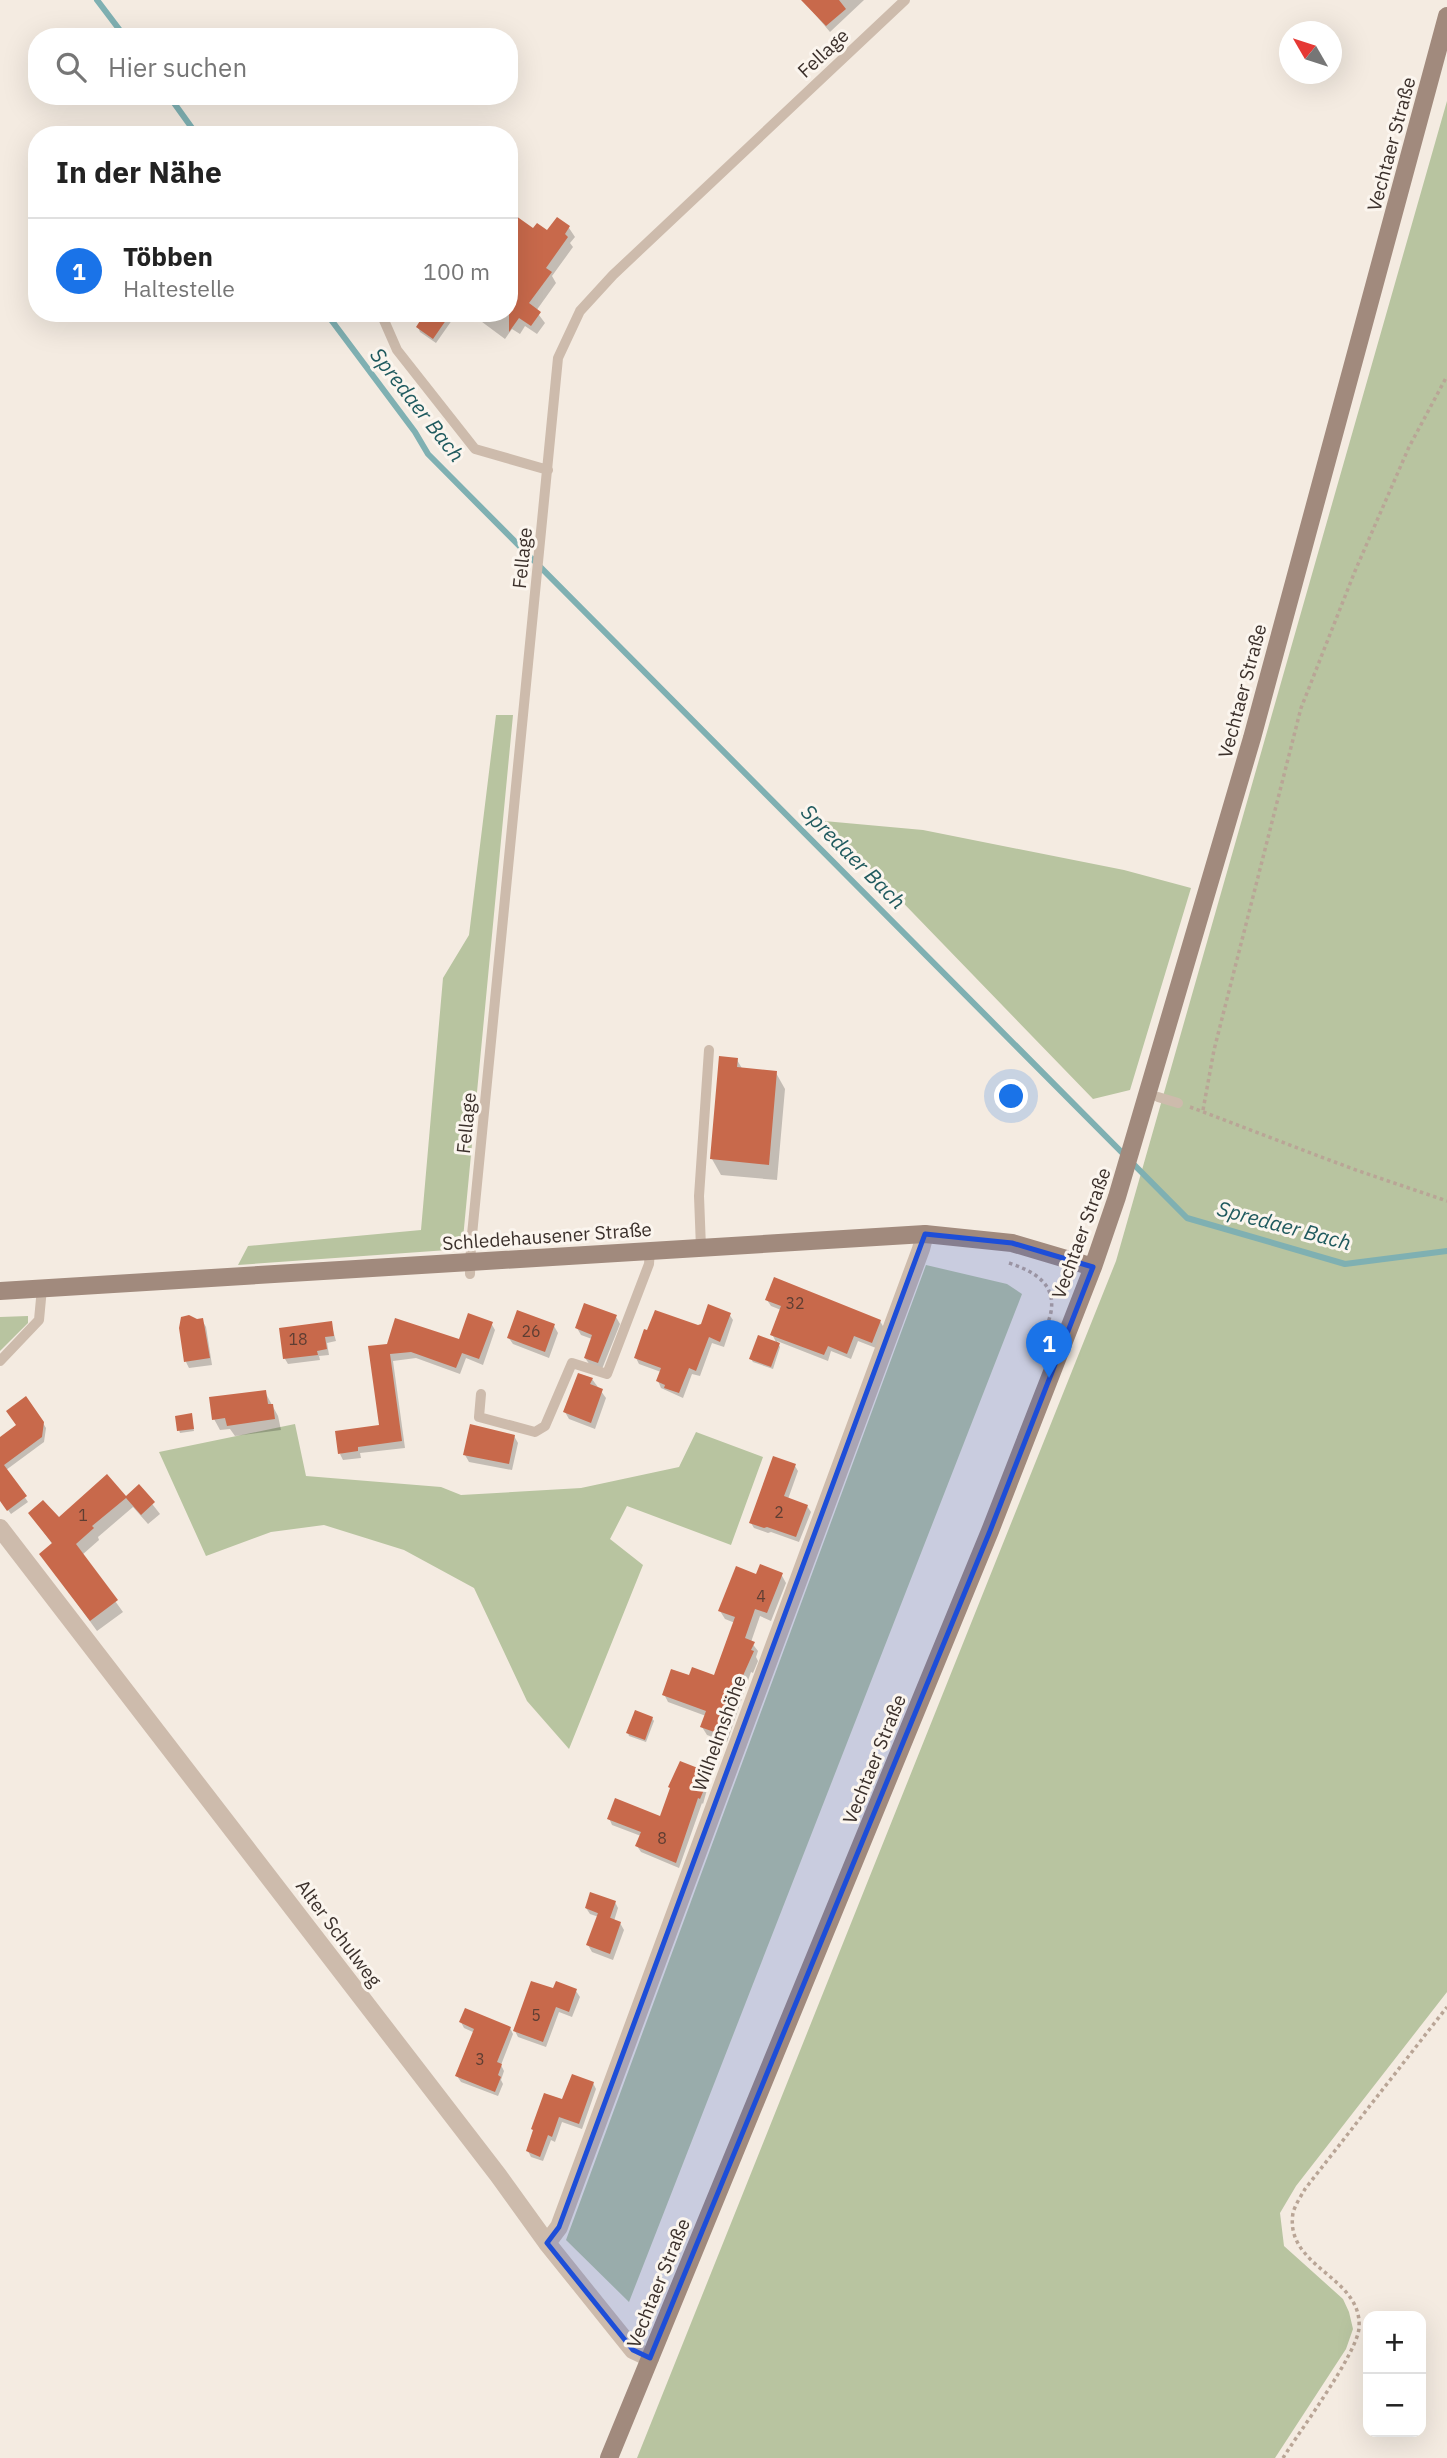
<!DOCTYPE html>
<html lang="de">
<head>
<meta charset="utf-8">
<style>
	:root { --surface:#fff; --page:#f6f6f6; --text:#222; --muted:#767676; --line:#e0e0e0; --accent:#1a73e8 }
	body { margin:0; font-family:"IBM Plex Sans",sans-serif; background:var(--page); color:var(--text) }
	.controls { position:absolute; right:21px; bottom:21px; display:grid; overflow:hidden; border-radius:14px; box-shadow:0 7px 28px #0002 }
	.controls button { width:63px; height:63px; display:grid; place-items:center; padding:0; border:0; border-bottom:2px solid var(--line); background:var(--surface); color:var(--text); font:35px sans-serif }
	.compass { position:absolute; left:1279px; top:21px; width:63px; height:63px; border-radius:50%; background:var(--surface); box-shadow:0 7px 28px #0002; rotate:309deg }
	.you { position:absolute; left:1012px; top:1097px; width:24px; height:24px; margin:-18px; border:5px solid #fff; border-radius:50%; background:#1a73e8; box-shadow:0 0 0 10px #1a73e833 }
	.badge { display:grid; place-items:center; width:46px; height:46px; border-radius:50%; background:var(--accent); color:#fff; font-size:23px; font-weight:700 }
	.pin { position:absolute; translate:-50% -58px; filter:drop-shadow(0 2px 4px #0008) }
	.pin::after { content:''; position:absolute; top:37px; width:24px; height:21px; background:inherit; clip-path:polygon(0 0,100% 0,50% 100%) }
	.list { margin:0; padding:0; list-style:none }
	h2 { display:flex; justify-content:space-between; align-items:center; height:91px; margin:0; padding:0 28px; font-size:30px }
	h2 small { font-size:23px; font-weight:400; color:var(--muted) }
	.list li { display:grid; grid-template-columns:46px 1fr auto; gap:21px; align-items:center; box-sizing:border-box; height:105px; padding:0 28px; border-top:2px solid var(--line) }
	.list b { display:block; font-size:26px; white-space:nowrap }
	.list p { margin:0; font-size:23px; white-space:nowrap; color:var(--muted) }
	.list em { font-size:23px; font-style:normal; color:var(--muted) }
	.icon { flex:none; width:38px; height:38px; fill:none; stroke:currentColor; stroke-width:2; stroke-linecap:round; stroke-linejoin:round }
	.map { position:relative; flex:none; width:1447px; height:2458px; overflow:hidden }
	.search { position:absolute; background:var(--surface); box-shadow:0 7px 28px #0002; left:28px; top:28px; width:490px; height:77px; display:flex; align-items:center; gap:18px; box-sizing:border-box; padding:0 24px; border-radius:28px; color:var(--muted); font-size:26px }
	.panel { position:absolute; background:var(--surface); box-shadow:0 7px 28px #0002; left:28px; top:126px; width:490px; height:196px; border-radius:28px }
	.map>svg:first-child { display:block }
	.green { fill:#b8c4a0 }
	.shadow { fill:#0003 }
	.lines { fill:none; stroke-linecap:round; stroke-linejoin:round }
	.stream { stroke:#7fb0b2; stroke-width:6 }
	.building { fill:#c8694b }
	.path { stroke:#b9a596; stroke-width:3.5; stroke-dasharray:3.5 3.5; stroke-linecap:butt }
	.lane { stroke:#cdbbac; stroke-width:10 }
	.street { stroke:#cdbbac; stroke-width:18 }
	.secondary { stroke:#a18a7d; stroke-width:18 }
	.marked { fill:#1d4ed8; fill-opacity:0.2; stroke:#1d4ed8; stroke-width:5; stroke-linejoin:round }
	.labels { text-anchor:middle; stroke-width:6; stroke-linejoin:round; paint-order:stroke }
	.number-label { font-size:16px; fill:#5e3e33 }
	.street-label { font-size:19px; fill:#3b302b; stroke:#fbf5ee }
	.water-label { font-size:21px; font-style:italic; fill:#1f5a5e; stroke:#fbf5ee }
</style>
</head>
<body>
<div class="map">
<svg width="1447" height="2458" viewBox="0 0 1447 2458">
	<rect width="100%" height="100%" fill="#f4ebe1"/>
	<path class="green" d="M1447,101V1992L1296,2186L1280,2213L1284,2246L1343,2299L1349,2312L1353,2329L1346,2349L1275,2458H637L1116,1261Z
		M496,715H513L462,1249L238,1265L248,1246L421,1230L443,978L469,935Z
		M824,821L923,830L1124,870L1191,888L1130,1090L1093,1099Z
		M926,1265L1007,1284L1022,1294L629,2302L566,2240Z
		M28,1316V1323L0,1351V1317Z
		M295,1424L306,1476L441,1487L461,1495L581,1488L679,1467L696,1432L763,1457L731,1545L627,1506L610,1539L643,1565L569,1749L527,1701L474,1588L404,1550L324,1525L271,1532L206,1556L159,1452Z"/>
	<path class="shadow" d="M813,0H864L830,32L808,6Z
		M509,170L518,182L511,192L509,191Z
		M557,219L569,228L575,237L570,243L573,247L552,276L556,283L536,311L545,323L537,334L525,326L520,334L512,329L505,339L470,313H509L533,230L547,233Z
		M427,313H457L436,343L420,332L418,327Z
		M737,1060L743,1070L776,1073L785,1089L777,1180L721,1175L712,1159Z
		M767,1300L880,1321L884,1328L876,1348L858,1341L851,1359L831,1351L828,1361L777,1341L780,1347L773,1369L753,1362L751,1359L777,1344L772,1334L781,1310L771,1306Z
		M729,1314L733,1320L724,1347L712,1343L700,1376L692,1374L683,1398L661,1388L658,1381L661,1372L639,1364L636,1358Z
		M616,1317L620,1324L602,1369L590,1365L585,1358L592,1339L581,1335L577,1328Z
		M202,1320L206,1327L212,1365L189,1368L186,1362L196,1321Z
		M331,1323L336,1341L327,1343L329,1355L319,1356L320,1360L288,1364L285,1359L281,1330Z
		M491,1323L495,1330L483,1365L466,1358L460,1374L416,1358L393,1361L405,1448L360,1453L361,1458L343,1460L340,1454L381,1427L370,1348L460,1341Z
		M554,1326L558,1333L549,1358L513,1344L508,1337Z
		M592,1379L606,1398L595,1429L569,1419L565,1412Z
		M265,1392L278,1416L281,1430L235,1436L230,1429L220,1430L214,1419Z
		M191,1415L194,1431L180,1433L179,1430Z
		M43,1423L46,1428L44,1442L6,1470L28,1502L11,1514L0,1499V1452Z
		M514,1436L518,1443L512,1470L469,1462L465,1455Z
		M795,1466L798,1471L788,1499L807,1506L811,1512L799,1542L771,1532L768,1533L754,1528L751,1523Z
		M107,1477L126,1498L139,1487L160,1514L148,1524L133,1507L98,1537L99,1540L82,1555L123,1612L97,1631L41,1554L53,1545L30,1513L59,1520Z
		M781,1574L786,1583L771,1621L760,1616L751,1642L758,1651L756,1657L758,1661L753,1673L751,1672L727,1742L707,1735L702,1727L706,1716L668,1702L664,1694L690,1678L715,1677L735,1623L725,1619L720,1611L757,1576Z
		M652,1718L654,1721L646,1742L629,1736L628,1733Z
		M707,1773L710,1779L703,1804L702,1803L679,1868L641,1852L637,1846L641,1836L612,1825L609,1818H661L672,1790Z
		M615,1902L618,1908L614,1921L620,1923L624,1930L613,1960L592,1952L588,1945L599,1917L590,1914L586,1908Z
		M554,1991H576L580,1997L572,2017L559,2012L546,2047L518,2037L515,2031Z
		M461,2022L510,2028L513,2034L501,2065L504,2071L501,2080L503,2084L498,2096L461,2082L457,2076L475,2033L464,2028Z
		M593,2083L596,2089L582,2129L562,2122L555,2142L551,2140L543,2161L531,2157L528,2151L563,2102Z"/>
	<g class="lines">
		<path class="stream" d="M97,0L125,37
			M169,96L197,135
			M326,313L415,432L428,454L1187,1218L1345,1264L1447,1251"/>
	</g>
	<path class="building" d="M801,0H839L846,9L826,26Z
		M509,211L533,228L537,223L547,230L557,217L570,226L565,234L568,237L546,268L552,272L529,303L541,312L531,326L519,318L509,332Z
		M425,313H451L433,339L416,327Z
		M719,1056L738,1058L737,1067L777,1071L769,1165L710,1159Z
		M774,1277L881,1320L872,1343L854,1336L847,1354L828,1346L824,1355L770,1335L781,1306L765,1300Z
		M584,1303L617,1315L598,1363L584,1358L592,1335L575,1328Z
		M708,1304L731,1313L720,1342L709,1337L696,1371L689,1368L679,1393L664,1388L665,1385L656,1381L661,1368L634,1358L644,1329L647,1330L655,1310L698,1325L701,1324Z
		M517,1310L555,1324L545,1352L507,1338Z
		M468,1313L493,1322L479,1359L462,1353L456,1368L411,1352L390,1354L402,1441L358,1447V1451L338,1454L335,1431L379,1425L368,1346L387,1344L395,1318L459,1339Z
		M189,1315L197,1319L203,1318L210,1358L184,1362L179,1328L181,1317Z
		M332,1321L334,1336L325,1337L327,1349L317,1351L318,1355L283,1359L279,1328Z
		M758,1335L780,1343L771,1367L749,1359Z
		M578,1373L593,1378L590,1384L603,1389L591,1423L563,1412Z
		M266,1390L268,1404H273L275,1419L227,1426L225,1418L212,1420L209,1397Z
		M26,1396L44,1422L42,1437L4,1465L27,1496L7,1511L0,1501V1437L16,1425L6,1411Z
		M192,1413L194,1429L177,1431L175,1416Z
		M470,1424L515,1435L509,1464L463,1455Z
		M773,1456L796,1464L784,1496L808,1505L796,1537L767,1527L764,1528L749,1523Z
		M107,1474L126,1496L139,1484L155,1502L141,1515L126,1498L92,1526L94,1528L76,1544L118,1600L90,1621L39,1554L52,1543L28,1513L43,1500L59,1517Z
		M760,1564L783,1573L767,1613L755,1609L745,1638L755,1642L751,1650L754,1651L733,1698L736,1699L723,1735L700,1727L706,1711L662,1695L671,1669L689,1675L692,1667L714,1675L735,1617L718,1611L736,1566L756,1574Z
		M635,1710L653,1717L645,1740L626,1733Z
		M680,1761L708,1772L703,1784L706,1785L700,1799L698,1798L676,1863L635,1846L641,1832L607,1819L615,1798L660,1816L670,1788L668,1787Z
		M590,1892L616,1901L610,1918L585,1908Z
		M598,1913L621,1922L610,1954L586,1945Z
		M531,1981L553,1988L556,1981L577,1989L569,2012L556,2007L543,2042L513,2031Z
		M465,2008L511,2027L497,2062L502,2064L498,2075L501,2077L495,2092L455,2076L474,2029L459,2022Z
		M572,2074L594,2082L579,2124L559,2117L552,2137L548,2135L540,2157L526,2151L533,2130L531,2129L544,2093L562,2099Z"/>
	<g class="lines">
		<path class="path" d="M1190,1107L1353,1169L1447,1201
			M1203,1110L1214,1050L1301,708L1355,571L1409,447L1447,376
			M1009,1263C1033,1271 1056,1283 1051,1312C1049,1321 1045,1331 1045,1338
			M1283,2458C1299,2432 1357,2354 1359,2328C1363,2276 1284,2268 1293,2213C1295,2205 1301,2196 1305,2189L1447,2007"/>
		<path class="lane" d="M387,313L383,318L397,350L475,449L548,470
			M1158,1097L1178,1103
			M701,1248L699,1196L709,1050
			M470,1274L471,1245L558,358L580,311L613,275L905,0
			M0,1361L39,1320L42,1288
			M481,1394L479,1417L535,1432L545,1426L572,1363L607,1374L649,1264L650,1250"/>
		<path class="street" d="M0,1528L498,2175L547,2243L633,2350L650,2358
			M547,2243L559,2227L921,1249L925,1234"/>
		<path class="secondary" d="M0,1291L925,1234L1012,1243L1093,1267
			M609,2458L990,1531L1093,1267L1117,1197L1252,738L1447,16"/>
	</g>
	<path class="marked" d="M925,1234L1012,1243L1093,1267L990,1531L650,2358L633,2350L547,2243L559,2227Z"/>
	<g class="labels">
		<g class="number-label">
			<text x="795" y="1309">32</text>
			<text x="531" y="1337">26</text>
			<text x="298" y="1345">18</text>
			<text x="779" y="1518">2</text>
			<text x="83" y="1521">1</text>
			<text x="761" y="1602">4</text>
			<text x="662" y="1844">8</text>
			<text x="536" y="2021">5</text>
			<text x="480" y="2065">3</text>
		</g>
		<g class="street-label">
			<text transform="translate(823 53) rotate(-43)" y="7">Fellage</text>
			<text transform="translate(1391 144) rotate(-75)" y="7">Vechtaer Straße</text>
			<text transform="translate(522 558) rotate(-84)" y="7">Fellage</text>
			<text transform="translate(1242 691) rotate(-75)" y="7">Vechtaer Straße</text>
			<text transform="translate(466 1123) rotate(-84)" y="7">Fellage</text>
			<text transform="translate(1081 1233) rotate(-70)" y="7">Vechtaer Straße</text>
			<text transform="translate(547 1236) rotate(-4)" y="7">Schledehausener Straße</text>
			<text transform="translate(719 1733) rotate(-70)" y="7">Wilhelmshöhe</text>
			<text transform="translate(874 1759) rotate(-68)" y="7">Vechtaer Straße</text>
			<text transform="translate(339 1933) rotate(53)" y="7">Alter Schulweg</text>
			<text transform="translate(658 2283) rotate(-68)" y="7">Vechtaer Straße</text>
		</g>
		<g class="water-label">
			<text transform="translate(417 405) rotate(52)" y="7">Spredaer Bach</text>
			<text transform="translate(853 857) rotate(45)" y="7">Spredaer Bach</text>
			<text transform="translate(1284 1226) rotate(15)" y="7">Spredaer Bach</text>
		</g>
	</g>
</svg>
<div class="controls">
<button>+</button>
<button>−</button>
</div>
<svg class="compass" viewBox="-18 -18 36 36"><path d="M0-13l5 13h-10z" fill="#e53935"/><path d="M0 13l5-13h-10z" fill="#767676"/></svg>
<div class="you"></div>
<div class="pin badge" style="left:1049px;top:1378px">1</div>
<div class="search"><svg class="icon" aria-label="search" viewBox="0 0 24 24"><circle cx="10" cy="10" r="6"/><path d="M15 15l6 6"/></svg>Hier suchen</div>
<section class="panel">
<h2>In der Nähe<small></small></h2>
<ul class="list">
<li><span class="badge">1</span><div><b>Többen</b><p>Haltestelle</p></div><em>100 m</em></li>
</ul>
</section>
</div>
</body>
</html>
